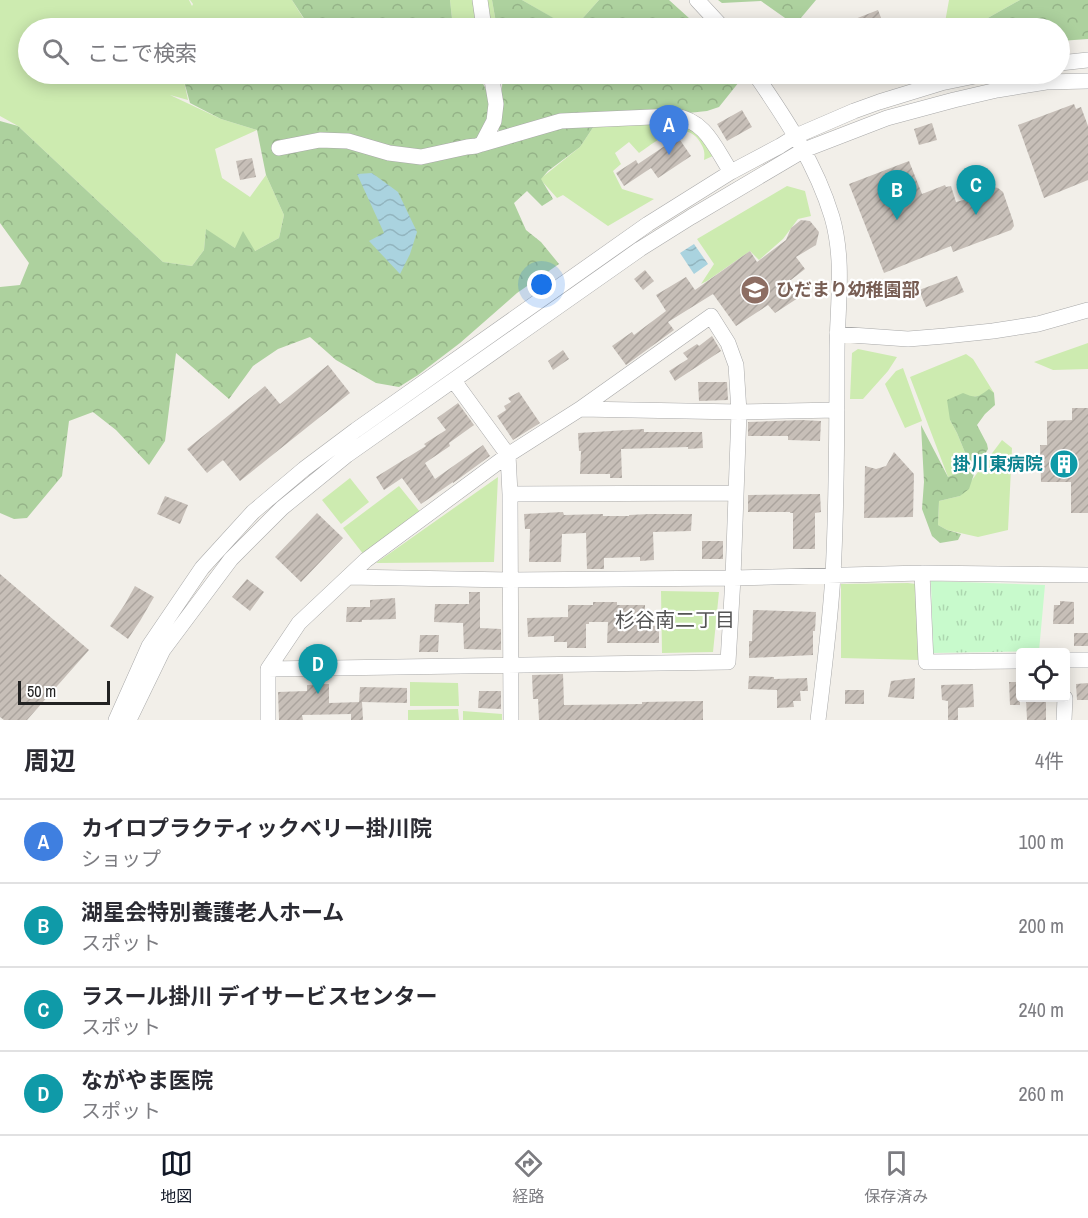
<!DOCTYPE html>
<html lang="ja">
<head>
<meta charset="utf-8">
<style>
	:root { --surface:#fff; --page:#f2f2f3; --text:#2b2b33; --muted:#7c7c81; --line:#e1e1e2; --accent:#111827 }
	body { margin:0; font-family:"Archivo Narrow","Noto Sans JP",sans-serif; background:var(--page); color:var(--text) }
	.controls { position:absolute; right:18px; bottom:18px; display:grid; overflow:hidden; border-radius:6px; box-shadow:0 3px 15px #0003 }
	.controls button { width:54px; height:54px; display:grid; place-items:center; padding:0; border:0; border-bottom:2px solid var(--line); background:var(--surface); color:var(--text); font:30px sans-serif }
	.scale { position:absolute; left:18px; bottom:15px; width:92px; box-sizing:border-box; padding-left:6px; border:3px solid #222; border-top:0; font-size:16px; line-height:21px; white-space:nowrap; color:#222; -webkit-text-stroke:4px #fff; paint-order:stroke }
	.you { position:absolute; left:542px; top:285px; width:21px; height:21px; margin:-15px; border:4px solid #fff; border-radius:50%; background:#1a73e8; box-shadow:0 0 0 9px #1a73e833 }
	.badge { display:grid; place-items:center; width:39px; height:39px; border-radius:50%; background:var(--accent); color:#fff; font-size:20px; font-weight:700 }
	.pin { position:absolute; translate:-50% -50px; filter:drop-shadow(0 2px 3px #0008) }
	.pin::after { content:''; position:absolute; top:32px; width:21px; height:18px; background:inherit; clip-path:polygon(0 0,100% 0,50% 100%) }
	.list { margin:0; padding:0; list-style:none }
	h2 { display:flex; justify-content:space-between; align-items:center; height:78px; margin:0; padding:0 24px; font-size:26px }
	h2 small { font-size:20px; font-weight:400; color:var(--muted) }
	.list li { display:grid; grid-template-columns:39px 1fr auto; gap:18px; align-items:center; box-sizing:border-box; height:84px; padding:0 24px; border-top:2px solid var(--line) }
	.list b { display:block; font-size:22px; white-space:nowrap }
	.list p { margin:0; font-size:20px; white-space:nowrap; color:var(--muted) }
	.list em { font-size:20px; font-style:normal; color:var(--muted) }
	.icon { flex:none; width:33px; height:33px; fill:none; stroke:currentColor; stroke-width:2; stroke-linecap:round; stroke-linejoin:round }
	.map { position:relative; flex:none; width:1088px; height:720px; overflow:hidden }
	.search { position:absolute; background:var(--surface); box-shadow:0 3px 15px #0003; left:18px; right:18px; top:18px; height:66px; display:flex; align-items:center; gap:15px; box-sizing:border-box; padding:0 21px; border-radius:33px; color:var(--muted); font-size:22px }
	.sheet { height:414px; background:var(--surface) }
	nav { display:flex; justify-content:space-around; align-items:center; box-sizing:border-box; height:84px; border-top:2px solid var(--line); background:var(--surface); font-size:16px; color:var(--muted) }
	nav a { display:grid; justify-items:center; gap:3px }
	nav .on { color:var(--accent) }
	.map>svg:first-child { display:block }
	.grass { fill:#cdebb0 }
	.forest { fill:url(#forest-crowns) }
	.park { fill:url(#park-tufts) }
	.water { fill:url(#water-waves) }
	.building { fill:url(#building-hatch) }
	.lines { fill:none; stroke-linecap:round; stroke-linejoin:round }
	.minor-casing { stroke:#a9a9a9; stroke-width:16 }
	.minor { stroke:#fff; stroke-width:15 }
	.labels { text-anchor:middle; stroke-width:4.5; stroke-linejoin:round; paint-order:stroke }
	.education-label { font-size:18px; font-weight:bold; fill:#785e54; stroke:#fff; text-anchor:start }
	.culture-label { font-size:18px; font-weight:bold; fill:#0d838f; stroke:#fff; text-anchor:end }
	.neighbourhood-label { font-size:20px; fill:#555; stroke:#fff }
</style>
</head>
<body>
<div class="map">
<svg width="1088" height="720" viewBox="0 0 1088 720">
	<defs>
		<pattern id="forest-crowns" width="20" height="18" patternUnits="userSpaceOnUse" patternTransform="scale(1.5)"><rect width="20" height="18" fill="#add19e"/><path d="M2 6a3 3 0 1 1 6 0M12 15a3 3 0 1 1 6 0" fill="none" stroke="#95b388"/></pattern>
		<pattern id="park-tufts" width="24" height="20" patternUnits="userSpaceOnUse" patternTransform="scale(1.5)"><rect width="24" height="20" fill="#c8facc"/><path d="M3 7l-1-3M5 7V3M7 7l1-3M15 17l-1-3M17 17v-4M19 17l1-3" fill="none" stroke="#acd6af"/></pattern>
		<pattern id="water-waves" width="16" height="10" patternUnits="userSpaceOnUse" patternTransform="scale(1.5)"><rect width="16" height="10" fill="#aad3df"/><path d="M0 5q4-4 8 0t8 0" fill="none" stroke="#92b5bf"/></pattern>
		<pattern id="building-hatch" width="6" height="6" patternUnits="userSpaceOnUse" patternTransform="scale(1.5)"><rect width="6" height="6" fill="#c7bfb8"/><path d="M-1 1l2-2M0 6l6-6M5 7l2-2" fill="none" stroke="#aba49e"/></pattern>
	</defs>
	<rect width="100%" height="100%" fill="#f2efe9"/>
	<path class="grass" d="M0,0H189L192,6L193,4L190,0H292L305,21L301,28H28V74H187L184,81L188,100L170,95L221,119L257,130L215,149L222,178L250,197L266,175L284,215L279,238L255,251L235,248L206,230L204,250L192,266L163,262L18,126L0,116Z
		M450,0H492L497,28H453Z
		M522,0H599L574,28H570Z
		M949,0H1020L970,28H944Z
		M598,120L680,121L695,124L715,155L704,160C705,151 704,149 700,142C685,117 655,142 639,153L629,142L615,153L621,164L613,171L622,189L654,199L608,226L563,195L557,198L540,179L580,147Z
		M787,186L805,191L811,216L798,219L783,239L759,260L750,251L707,281L701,284L714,264L697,239Z
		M1088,343V369L1053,370L1034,362Z
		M858,349L897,357L888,371L863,399H850L852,353Z
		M966,354L973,359L994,393L973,397L950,420L957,433L966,455L957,473L948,477L910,377Z
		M903,368L922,421L905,428L885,384L896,371Z
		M1002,440L1012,448L1008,530L978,537L947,530L938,525L939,501L960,496Z
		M498,477L494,562L376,563Z
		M350,478L369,502L341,524L322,500Z
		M399,486L420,512L364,555L343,528Z
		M908,583L916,584L919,660L841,658V584Z
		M661,591L719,592L713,652L662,653Z
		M410,682L458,683L459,706H410Z
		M458,709L459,720H408V710Z
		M463,711L502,714V720H463Z"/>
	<path class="forest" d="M292,0H450L453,28H301L305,20Z
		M492,0H522L571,28H497Z
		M599,0H669L700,28H574Z
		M718,0H816L795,25L761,1L722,3Z
		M1020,0H1088V39L1060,41V28H970Z
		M187,74H476C490,87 494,120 498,139L503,74H733L739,82L719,107L707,111L640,118L598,120L580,147L548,171L541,179L553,199L542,206L527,191L514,203L526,230L541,242L559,264L517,293L460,343L418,375L399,387L376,383L336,360L310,337L278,349L253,366L229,399L176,353L165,441L149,465L116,430L93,412L69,421L62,476L27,518L14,519L0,513V287L20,285L29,263L0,223V121L18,126L163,262L192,266L204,250L206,229L235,248L243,231L255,251L279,238L284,215L266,175L257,130L221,119L190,103L184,81Z
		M989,389L994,393L995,405L985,414L977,425L987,444L988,449L975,471L969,489L960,496L939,501L938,525L947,530L961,534L958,540L940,543L932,536L922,509L924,482L921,425L948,477L957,473L966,455L957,433L950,420L947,400L963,393C977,399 978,397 989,389Z"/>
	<path class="park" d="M931,581L1045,585L1039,651L933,653Z"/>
	<path class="water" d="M372,173L398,192L417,232L410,254L400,274L369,241L384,233L357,174Z
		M694,244L708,264L694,274L680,253Z"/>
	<path class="building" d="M878,10L885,28H832Z
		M1074,104L1076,109L1081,107L1088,126V180L1044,198L1018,125Z
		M742,110L752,127L727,141L717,124Z
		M932,123L937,140L919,145L914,129Z
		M678,137L691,156L658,178L651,168L624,186L616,173L636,160L638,164Z
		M252,158L256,177L240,180L236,161Z
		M909,161L922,194L945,185L946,187L951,186L956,202L983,195L984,191L993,187L998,188L1003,192L1013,221L1014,226L1011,230L953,252L951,246L884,273L849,184Z
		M801,220L810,221L819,232L816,245L796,257L805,269L787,283L798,298L775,313L768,305L736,326L713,294L668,322L674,330L626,365L612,346L632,332L634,335L666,311L656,295L686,277L695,290L750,251L757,262L786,240L791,228Z
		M645,270L654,281L643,290L634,279Z
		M957,276L964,292L926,307L919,290Z
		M712,336L721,351L675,381L669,371L688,359L683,353L697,344L699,346Z
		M563,350L569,359L553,370L548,361Z
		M328,365L350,393L240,481L223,460L207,473L187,449L265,386L280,404Z
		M698,382H727L728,400L699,401Z
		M519,392L540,423L513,440L497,416L506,410L504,406L511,402L508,398Z
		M458,403L474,425L449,443L450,446L425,463L435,479L483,445L490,456L453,483V482L421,504L402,478L384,490L376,477L426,446L424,444L446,430L437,418Z
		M1072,408H1088V513H1071V482H1041L1040,445H1047V421L1072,420Z
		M801,420L821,421L820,441L788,440V436H748V422Z
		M644,429V432H702L703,448L688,449V447L621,449L622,478H610V474H580L581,451H579L578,433Z
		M894,452L914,474L913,517L864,518L865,466L876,469L886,466Z
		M820,494L821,512L815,513V549H793V513H790V512H748V495Z
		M165,496L188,505L180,524L157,514Z
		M563,512L564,515L603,514V516H629V515L650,514H692L691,531L653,532L654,560L640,561V557L604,558V569H587L586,533L562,534L561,562H529L530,529H525L524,514Z
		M317,513L343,538L301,582L275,557Z
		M702,541H723V559H702Z
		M0,574L89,650L27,720H4L0,717Z
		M247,579L264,592L250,611L232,597Z
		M135,586L154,597L140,621L128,639L110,626L125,604Z
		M469,592H480V628L501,629V650L464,649L463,623L434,622L435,604H469Z
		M395,598L396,619L362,620V622H346L347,607H370V600Z
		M1060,601L1074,602V624H1053L1054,605H1060Z
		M593,602H617V605H645V626H659V643H607L608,622H589V624H586V648H567V642H554V636L528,637L527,618L568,617V605H593Z
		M753,610L816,612L815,631H813V655L749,658V641H752Z
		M1074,633H1088V646H1074Z
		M420,635H439L438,652H419Z
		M563,674L564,705L642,704V702L703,701V720H539L538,699H533L532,675Z
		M749,676L774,677V679L807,678L808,691H800L801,701H793L794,707L777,708V690L748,689Z
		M915,678L914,699L888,697L891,681Z
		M1009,682H1020V705H1010Z
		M1088,683V700H1077L1076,684Z
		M329,684V703L361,702H359L360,687L407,688V703L362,702L363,720H351V714L302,715L303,720H279L278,692L307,691V685Z
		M973,684L974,707L958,708V720H948V701L942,700L941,685Z
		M845,690H864V704H845Z
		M479,691H501V709L478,708Z
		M1026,698H1046V720H1027Z"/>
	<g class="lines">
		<g class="minor-casing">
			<path id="minor" d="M480,0L484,28
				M697,0L723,28
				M1060,63L1088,60
				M755,74C786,119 816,164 832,217C845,262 837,308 837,353C837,427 837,501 833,575C830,624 824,672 818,720
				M482,144L561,121L674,116C706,120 715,148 731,172
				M279,148L320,140L348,141L389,153L421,157L467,147L476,146L482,144L494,121L496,104L491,74
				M837,334L908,339L945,336L993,331L1038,324L1088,310
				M454,381L508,455L510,494L511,720
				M580,409L739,412L837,410
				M510,494L736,493
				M922,573L926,662L1020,661
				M348,577L510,580L733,578L922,573L1088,575
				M1066,660H1088
				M116,720L149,646L202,568L253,512L304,469L356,430L648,224L731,172L780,146L796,136L854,111L879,102L941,83L985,74
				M129,720L163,650L231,559L282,508L347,455L640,249L691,217L804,150L887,118L954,100L997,90L1046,82L1088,81
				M268,720V669L299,623L366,560L508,455L580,409L711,316L728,343L736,365L739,412L733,578L728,662L268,669
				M1064,720L1065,698"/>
		</g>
		<use href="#minor" class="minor"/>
	</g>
	<defs>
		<g id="school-disc" transform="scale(1.5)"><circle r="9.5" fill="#8d6e63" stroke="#fff"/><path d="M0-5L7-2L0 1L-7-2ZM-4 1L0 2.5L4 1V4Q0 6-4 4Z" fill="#fff"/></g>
		<g id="building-disc" transform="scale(1.5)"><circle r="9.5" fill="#0f9aa8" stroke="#fff"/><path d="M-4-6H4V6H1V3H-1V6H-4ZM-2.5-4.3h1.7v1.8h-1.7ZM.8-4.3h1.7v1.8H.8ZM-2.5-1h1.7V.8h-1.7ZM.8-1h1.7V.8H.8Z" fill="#fff"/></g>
	</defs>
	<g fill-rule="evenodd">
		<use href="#school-disc" x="755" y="290"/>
		<use href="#building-disc" x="1064" y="464"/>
	</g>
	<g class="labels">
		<g class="education-label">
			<text x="776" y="296">ひだまり幼稚園部</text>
		</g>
		<g class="culture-label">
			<text x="1043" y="470">掛川東病院</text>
		</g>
		<g class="neighbourhood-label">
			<text x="675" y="627">杉谷南二丁目</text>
		</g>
	</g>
</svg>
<div class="controls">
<button><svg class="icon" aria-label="locate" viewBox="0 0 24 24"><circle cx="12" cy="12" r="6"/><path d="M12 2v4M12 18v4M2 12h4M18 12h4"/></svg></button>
</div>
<div class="scale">50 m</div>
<div class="you"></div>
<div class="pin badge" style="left:669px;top:155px;background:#3f7fe0">A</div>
<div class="pin badge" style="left:897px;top:220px;background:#0f9aa8">B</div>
<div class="pin badge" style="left:976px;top:215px;background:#0f9aa8">C</div>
<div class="pin badge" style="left:318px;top:694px;background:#0f9aa8">D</div>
<div class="search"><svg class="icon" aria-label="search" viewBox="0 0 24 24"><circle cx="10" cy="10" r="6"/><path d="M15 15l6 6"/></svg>ここで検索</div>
</div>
<section class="sheet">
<h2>周辺<small>4件</small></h2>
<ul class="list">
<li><span class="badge" style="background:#3f7fe0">A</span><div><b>カイロプラクティックベリー掛川院</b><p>ショップ</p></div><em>100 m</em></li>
<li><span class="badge" style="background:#0f9aa8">B</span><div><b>湖星会特別養護老人ホーム</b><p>スポット</p></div><em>200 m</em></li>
<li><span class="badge" style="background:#0f9aa8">C</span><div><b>ラスール掛川 デイサービスセンター</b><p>スポット</p></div><em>240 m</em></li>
<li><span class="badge" style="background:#0f9aa8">D</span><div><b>ながやま医院</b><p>スポット</p></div><em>260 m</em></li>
</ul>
</section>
<nav>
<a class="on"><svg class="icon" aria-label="map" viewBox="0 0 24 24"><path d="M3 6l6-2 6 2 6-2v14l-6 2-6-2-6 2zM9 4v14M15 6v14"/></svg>地図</a>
<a><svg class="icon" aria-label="directions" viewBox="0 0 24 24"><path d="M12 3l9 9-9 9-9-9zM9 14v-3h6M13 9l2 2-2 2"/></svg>経路</a>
<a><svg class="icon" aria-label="saved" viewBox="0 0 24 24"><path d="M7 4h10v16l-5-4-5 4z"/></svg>保存済み</a>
</nav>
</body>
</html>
